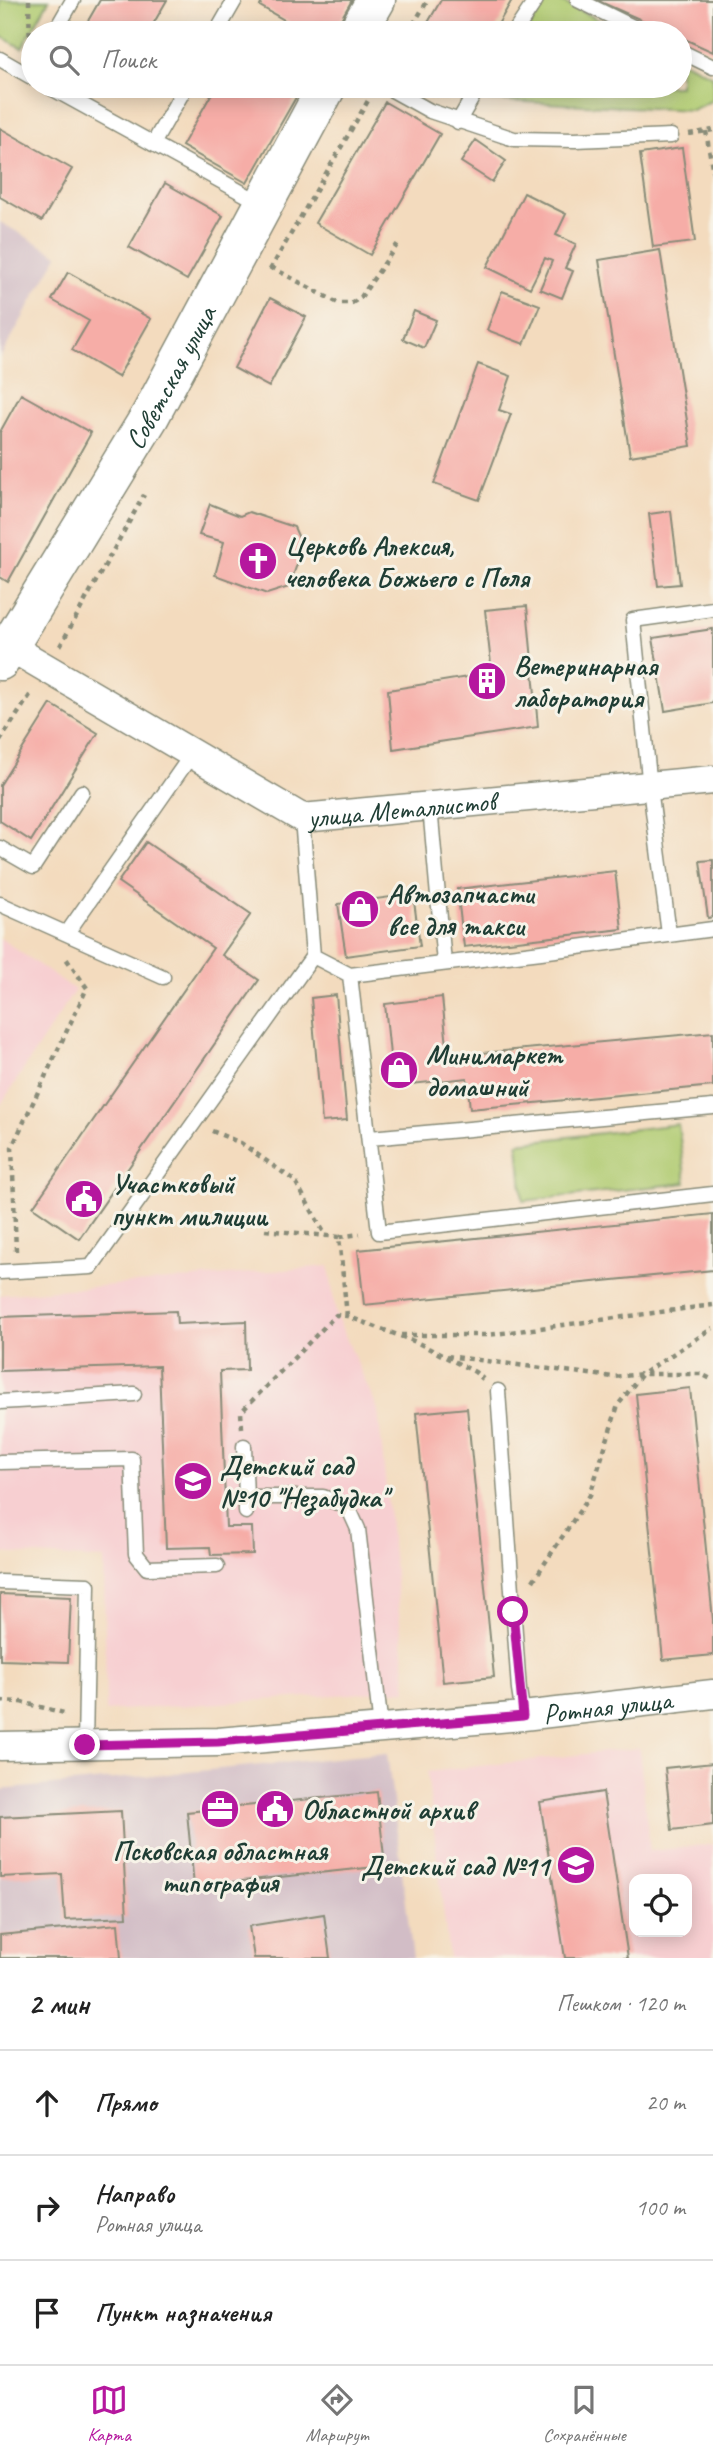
<!DOCTYPE html>
<html lang="ru">
<head>
<meta charset="utf-8">
<style>
	:root { --surface:#fff; --page:#f6f6f6; --text:#222; --muted:#767676; --line:#e0e0e0; --accent:#b5179e }
	body { margin:0; font-family:Caveat,sans-serif; background:var(--page); color:var(--text) }
	.controls { position:absolute; right:21px; bottom:21px; display:grid; overflow:hidden; border-radius:14px; box-shadow:0 4px 18px #0003 }
	.controls button { width:63px; height:63px; display:grid; place-items:center; padding:0; border:0; border-bottom:2px solid var(--line); background:var(--surface); color:var(--text); font:35px sans-serif }
	.stop { position:absolute; width:21px; height:21px; margin:-16px; border:5px solid #b5179e; border-radius:50%; background:#fff }
	.stop.end { background:#b5179e; border-color:#fff; box-shadow:0 2px 7px #0008 }
	.list { margin:0; padding:0; list-style:none }
	h2 { display:flex; justify-content:space-between; align-items:center; height:91px; margin:0; padding:0 28px; font-size:30px }
	h2 small { font-size:23px; font-weight:400; color:var(--muted) }
	.list li { display:grid; grid-template-columns:46px 1fr auto; gap:21px; align-items:center; box-sizing:border-box; height:105px; padding:0 28px; border-top:2px solid var(--line) }
	.list b { display:block; font-size:26px; white-space:nowrap }
	.list p { margin:0; font-size:23px; white-space:nowrap; color:var(--muted) }
	.list em { font-size:23px; font-style:normal; color:var(--muted) }
	.icon { flex:none; width:38px; height:38px; fill:none; stroke:currentColor; stroke-width:2; stroke-linecap:round; stroke-linejoin:round }
	.map { position:relative; flex:none; width:713px; height:1958px; overflow:hidden }
	.search { position:absolute; background:var(--surface); box-shadow:0 4px 18px #0003; left:21px; right:21px; top:21px; height:77px; display:flex; align-items:center; gap:18px; box-sizing:border-box; padding:0 24px; border-radius:38px; color:var(--muted); font-size:26px }
	.sheet { height:406px; background:var(--surface) }
	nav { display:flex; justify-content:space-around; align-items:center; box-sizing:border-box; height:98px; border-top:2px solid var(--line); background:var(--surface); font-size:19px; color:var(--muted) }
	nav a { display:grid; justify-items:center; gap:4px }
	nav .on { color:var(--accent) }
	.map>svg:first-child { display:block }
	.built { fill:#f7cfd1; fill-rule:evenodd }
	.industrial { fill:#d2bdc6 }
	.green { fill:#b0cb71; stroke:#688452; stroke-width:2 }
	.building { fill:#f6ada7 }
	.lines { fill:none; stroke-linecap:round; stroke-linejoin:round }
	.lane-casing { stroke:#898c79; stroke-width:17 }
	.street-casing { stroke:#898c79; stroke-width:31 }
	.secondary-casing { stroke:#898c79; stroke-width:41 }
	.path { stroke:#898c79; stroke-width:4.5; stroke-dasharray:5 5; stroke-linecap:butt }
	.lane { stroke:#fff; stroke-width:14 }
	.street { stroke:#fff; stroke-width:28 }
	.secondary { stroke:#fff; stroke-width:38 }
	.route { stroke:#b5179e; stroke-width:9 }
	.labels { text-anchor:middle; stroke-width:6; stroke-linejoin:round; paint-order:stroke }
	.street-label { font-size:28px; fill:#1f3d34; stroke:#f7f3e8 }
	.poi-label { font-size:28px; font-weight:bold; fill:#1f3d34; stroke:#f7f3e8; text-anchor:start }
</style>
</head>
<body>
<div class="map">
<svg width="713" height="1958" viewBox="0 0 713 1958">
	<rect width="100%" height="100%" fill="#f7f3e8"/>
	<filter id="ink" filterUnits="userSpaceOnUse"><feTurbulence type="fractalNoise" baseFrequency=".0143" numOctaves="2"/><feDisplacementMap in="SourceGraphic" scale="14" xChannelSelector="R" yChannelSelector="G"/><feConvolveMatrix kernelMatrix="1 2 1 2 8 2 1 2 1" color-interpolation-filters="sRGB"/></filter>
	<filter id="wash" filterUnits="userSpaceOnUse"><feTurbulence type="fractalNoise" baseFrequency=".00686" numOctaves="4" result="noise"/><feDisplacementMap in="SourceGraphic" scale="28" xChannelSelector="R" yChannelSelector="G"/><feGaussianBlur stdDeviation="1.57" result="paint"/><feColorMatrix in="noise" values="0 0 0 0 0 0 0 0 0 0 0 0 0 0 0 0 0 1.4 0 .05"/><feComposite in="paint" operator="in"/></filter>
	<g filter="url(#wash)">
		<rect width="100%" height="100%" fill="#f3dbbe"/>
		<path class="built" d="M0,938L75,990L0,1106Z
			M329,1266L336,1315L378,1410L407,1690L106,1711L104,1559L0,1553V1295Z
			M639,1748L650,1851L713,1844V1958H449L427,1772ZM634,1879H687V1932H634Z"/>
		<path class="industrial" d="M0,222L58,255L0,358Z
			M387,1753L413,1958H0V1790Z"/>
		<path class="green" d="M0,0H49L22,48L0,36Z
			M546,0H558L626,33H526Z
			M680,60L713,76V100L692,110L486,100L495,86H680Z
			M678,1124L686,1183L523,1201L518,1143Z"/>
		<g id="blocks">
			<path class="building" d="M100,0H167L148,33H81Z
				M263,0H352L333,33H307L260,6Z
				M441,0H512L493,33H422Z
				M596,0H713V52L680,37V33H671Z
				M216,86H287L299,92L247,183L182,146Z
				M438,86H463L457,96Z
				M385,102L440,134L370,255L315,223Z
				M0,128L72,169L42,221L0,197Z
				M476,140L506,161L492,182L461,162Z
				M682,148L695,242L653,247L640,154Z
				M165,183L223,216L187,280L129,247Z
				M524,193L566,214L556,235L576,244L565,268L573,271L562,298L540,289L552,261L545,258L530,288L487,267Z
				M660,250L691,446L630,456L599,260Z
				M68,272L151,319L118,377L72,350L89,321L52,300Z
				M502,291L540,305L524,344L487,330Z
				M270,298L306,317L269,387L234,368Z
				M414,311L436,320L424,348L403,339Z
				M478,364L511,376L499,410L511,414L479,500L434,484Z
				M21,394L91,433L8,582L0,577V432Z
				M210,504L240,516L249,512L294,527L303,547L289,587L267,594L215,575L224,542L199,535Z
				M671,511L680,584L658,586L649,514Z
				M527,606L538,727L393,749L388,690L492,673L485,610Z
				M713,629V703L665,711L653,638Z
				M51,704L98,733L31,841L0,821V785Z
				M146,842L251,914L222,955L259,980L79,1239L33,1207L213,948L118,882Z
				M713,860V917L708,918L700,861Z
				M615,871L622,929L464,947L457,889Z
				M413,894L420,946L346,956L338,904Z
				M336,995L347,1120L322,1122L311,998Z
				M442,997L448,1056L713,1032V1086L470,1109L467,1078L393,1086L385,1004Z
				M713,1214V1270L364,1305L358,1250Z
				M176,1311L177,1324L246,1321L247,1370L220,1371L226,1527H252L253,1554L211,1555L210,1547L166,1548L159,1366L0,1371V1317Z
				M690,1388L713,1620V1655L663,1660L636,1394Z
				M467,1408L494,1677L443,1682L416,1413Z
				M0,1594L71,1597L68,1662L0,1660Z
				M713,1763V1825L672,1830L665,1768Z
				M377,1792L385,1866L194,1886L187,1812Z
				M603,1792L628,1958H565L540,1802Z
				M121,1811L127,1917L65,1920L62,1874L0,1877V1817Z
				M324,1914L330,1958H254L249,1926Z
				M118,1924L121,1958H0V1935Z"/>
		</g>
	</g>
	<g filter="url(#ink)">
		<use href="#blocks" fill-opacity="0" stroke="#898c79" stroke-width="2"/>
		<g class="lines">
			<g class="lane-casing">
				<path id="lane" d="M578,0L645,33
					M54,33L73,0
					M216,33L235,0
					M514,33L536,0
					M680,51L713,67
					M0,59L33,78
					M48,86L261,203
					M385,86L430,111L514,139L575,140L671,136
					M458,122L479,86
					M153,144L186,86
					M430,807L444,963
					M0,848L33,867L82,792
					M0,904L163,977
					M67,933L192,754
					M669,934L650,788L633,620L713,609
					M313,956L350,975L541,952L713,929
					M350,975L379,1232L713,1194
					M370,1138L713,1107
					M0,1272L91,1267L313,956L302,818
					M498,1391L519,1690L523,1716
					M0,1402L134,1394
					M244,1446L246,1497
					M0,1462L132,1459L136,1554L147,1568L217,1566
					M246,1512V1497H323L348,1507L358,1529L381,1728
					M0,1582L88,1585L85,1745"/>
			</g>
			<g class="street-casing">
				<g id="street">
					<path id="s1" d="M0,641L302,818L713,780"/>
					<path id="s2" d="M0,1746L218,1742L523,1716L713,1694"/>
				</g>
			</g>
			<g class="secondary-casing">
				<g id="secondary">
					<path d="M357,33L376,0"/>
					<path id="s3" d="M0,661L150,416L327,86"/>
				</g>
			</g>
			<path class="path" d="M29,0L30,54
				M408,33L428,0
				M706,131L713,173
				M689,134L713,130
				M271,267L338,303H352L361,297L399,242
				M270,270L369,99
				M60,646L144,495
				M0,741L32,692
				M212,1131L241,1143L295,1181L326,1236
				M265,1230L339,1237
				M16,1251L12,1147L87,988L65,957
				M347,1316L339,1237L360,1234
				M401,1335H488L713,1305
				M447,1356L613,1377L642,1374H701L713,1380
				M242,1428L241,1412L336,1315L347,1316L416,1342L475,1372L483,1379
				M533,1581L590,1495L618,1405L642,1374L713,1328
				M0,1701L21,1702L64,1713"/>
			<use href="#lane" class="lane"/>
			<use href="#street" class="street"/>
			<use href="#secondary" class="secondary"/>
		</g>
	</g>
	<g class="lines" filter="url(#ink)">
		<path class="route" d="M85,1745L218,1742L523,1716L513,1612"/>
	</g>
	<defs>
		<g id="church-disc" transform="scale(2.0125)"><circle r="9.5" fill="#b5179e" stroke="#f7f3e8"/><path d="M-1.2-6h2.4v3.5h3.3v2.4h-3.3V6h-2.4V-.1h-3.3v-2.4h3.3Z" fill="#fff"/></g>
		<g id="building-disc" transform="scale(2.0125)"><circle r="9.5" fill="#b5179e" stroke="#f7f3e8"/><path d="M-4-6H4V6H1V3H-1V6H-4ZM-2.5-4.3h1.7v1.8h-1.7ZM.8-4.3h1.7v1.8H.8ZM-2.5-1h1.7V.8h-1.7ZM.8-1h1.7V.8H.8Z" fill="#fff"/></g>
		<g id="shop-disc" transform="scale(2.0125)"><circle r="9.5" fill="#b5179e" stroke="#f7f3e8"/><path d="M-5-2.5h2.3a2.7 3.5 0 0 1 5.4 0H5L5.5 6h-11ZM-1.5-2.5h3a1.5 2.3 0 0 0-3 0Z" fill="#fff"/></g>
		<g id="civic-disc" transform="scale(2.0125)"><circle r="9.5" fill="#b5179e" stroke="#f7f3e8"/><path d="M-.6-6.5H3V-4.5H.6V-3L4-1V1h2V6H-6V1h2V-1L-.6-3ZM-1.2 2.5V6h2.4V2.5Z" fill="#fff"/></g>
		<g id="school-disc" transform="scale(2.0125)"><circle r="9.5" fill="#b5179e" stroke="#f7f3e8"/><path d="M0-5L7-2L0 1L-7-2ZM-4 1L0 2.5L4 1V4Q0 6-4 4Z" fill="#fff"/></g>
		<g id="office-disc" transform="scale(2.0125)"><circle r="9.5" fill="#b5179e" stroke="#f7f3e8"/><path d="M-6-3h4V-5.5h4V-3h4V5H-6ZM-1-4.5V-3h2v-1.5ZM-6 0V1H6V0Z" fill="#fff"/></g>
	</defs>
	<g fill-rule="evenodd">
		<use href="#church-disc" x="258" y="561"/>
		<use href="#building-disc" x="487" y="681"/>
		<use href="#shop-disc" x="360" y="909"/>
		<use href="#shop-disc" x="399" y="1070"/>
		<use href="#civic-disc" x="84" y="1199"/>
		<use href="#school-disc" x="193" y="1481"/>
		<use href="#office-disc" x="220" y="1809"/>
		<use href="#civic-disc" x="275" y="1809"/>
		<use href="#school-disc" x="576" y="1865"/>
	</g>
	<g class="labels">
		<g class="street-label">
			<text dy="10" stroke="none"><textPath href="#s3" startOffset="331">Советская улица</textPath></text>
			<text dy="10" stroke="none"><textPath href="#s1" startOffset="450">улица Металлистов</textPath></text>
			<text dy="10" stroke="none"><textPath href="#s2" startOffset="609">Ротная улица</textPath></text>
		</g>
		<g class="poi-label">
			<text x="285" y="555">Церковь Алексия,<tspan x="285" dy="32">человека Божьего с Поля</tspan></text>
			<text x="514" y="675">Ветеринарная<tspan x="514" dy="32">лаборатория</tspan></text>
			<text x="387" y="903">Автозапчасти<tspan x="387" dy="32">все для такси</tspan></text>
			<text x="426" y="1064">Минимаркет<tspan x="426" dy="32">домашний</tspan></text>
			<text x="111" y="1193">Участковый<tspan x="111" dy="32">пункт милиции</tspan></text>
			<text x="220" y="1475">Детский сад<tspan x="220" dy="32">№10 "Незабудка"</tspan></text>
			<text x="302" y="1819">Областной архив</text>
			<text x="220" y="1860" text-anchor="middle">Псковская областная<tspan x="220" dy="32">типография</tspan></text>
			<text x="549" y="1875" text-anchor="end">Детский сад №11</text>
		</g>
	</g>
</svg>
<div class="controls">
<button><svg class="icon" aria-label="locate" viewBox="0 0 24 24"><circle cx="12" cy="12" r="6"/><path d="M12 2v4M12 18v4M2 12h4M18 12h4"/></svg></button>
</div>
<div class="stop" style="left:513px;top:1612px"></div>
<div class="stop end" style="left:85px;top:1745px"></div>
<div class="search"><svg class="icon" aria-label="search" viewBox="0 0 24 24"><circle cx="10" cy="10" r="6"/><path d="M15 15l6 6"/></svg>Поиск</div>
</div>
<section class="sheet">
<h2>2 мин<small>Пешком · 120 m</small></h2>
<ul class="list">
<li><svg class="icon" aria-label="ahead" viewBox="0 0 24 24"><path d="M12 20V5M6 11l6-6 6 6"/></svg><div><b>Прямо</b></div><em>20 m</em></li>
<li><svg class="icon" aria-label="right" viewBox="0 0 24 24"><path d="M7 20v-9h11M14 6l5 5-5 5"/></svg><div><b>Направо</b><p>Ротная улица</p></div><em>100 m</em></li>
<li><svg class="icon" aria-label="arrive" viewBox="0 0 24 24"><path d="M6 21V4h12l-3 4 3 4H6"/></svg><div><b>Пункт назначения</b></div></li>
</ul>
</section>
<nav>
<a class="on"><svg class="icon" aria-label="map" viewBox="0 0 24 24"><path d="M3 6l6-2 6 2 6-2v14l-6 2-6-2-6 2zM9 4v14M15 6v14"/></svg>Карта</a>
<a><svg class="icon" aria-label="directions" viewBox="0 0 24 24"><path d="M12 3l9 9-9 9-9-9zM9 14v-3h6M13 9l2 2-2 2"/></svg>Маршрут</a>
<a><svg class="icon" aria-label="saved" viewBox="0 0 24 24"><path d="M7 4h10v16l-5-4-5 4z"/></svg>Сохранённые</a>
</nav>
</body>
</html>
